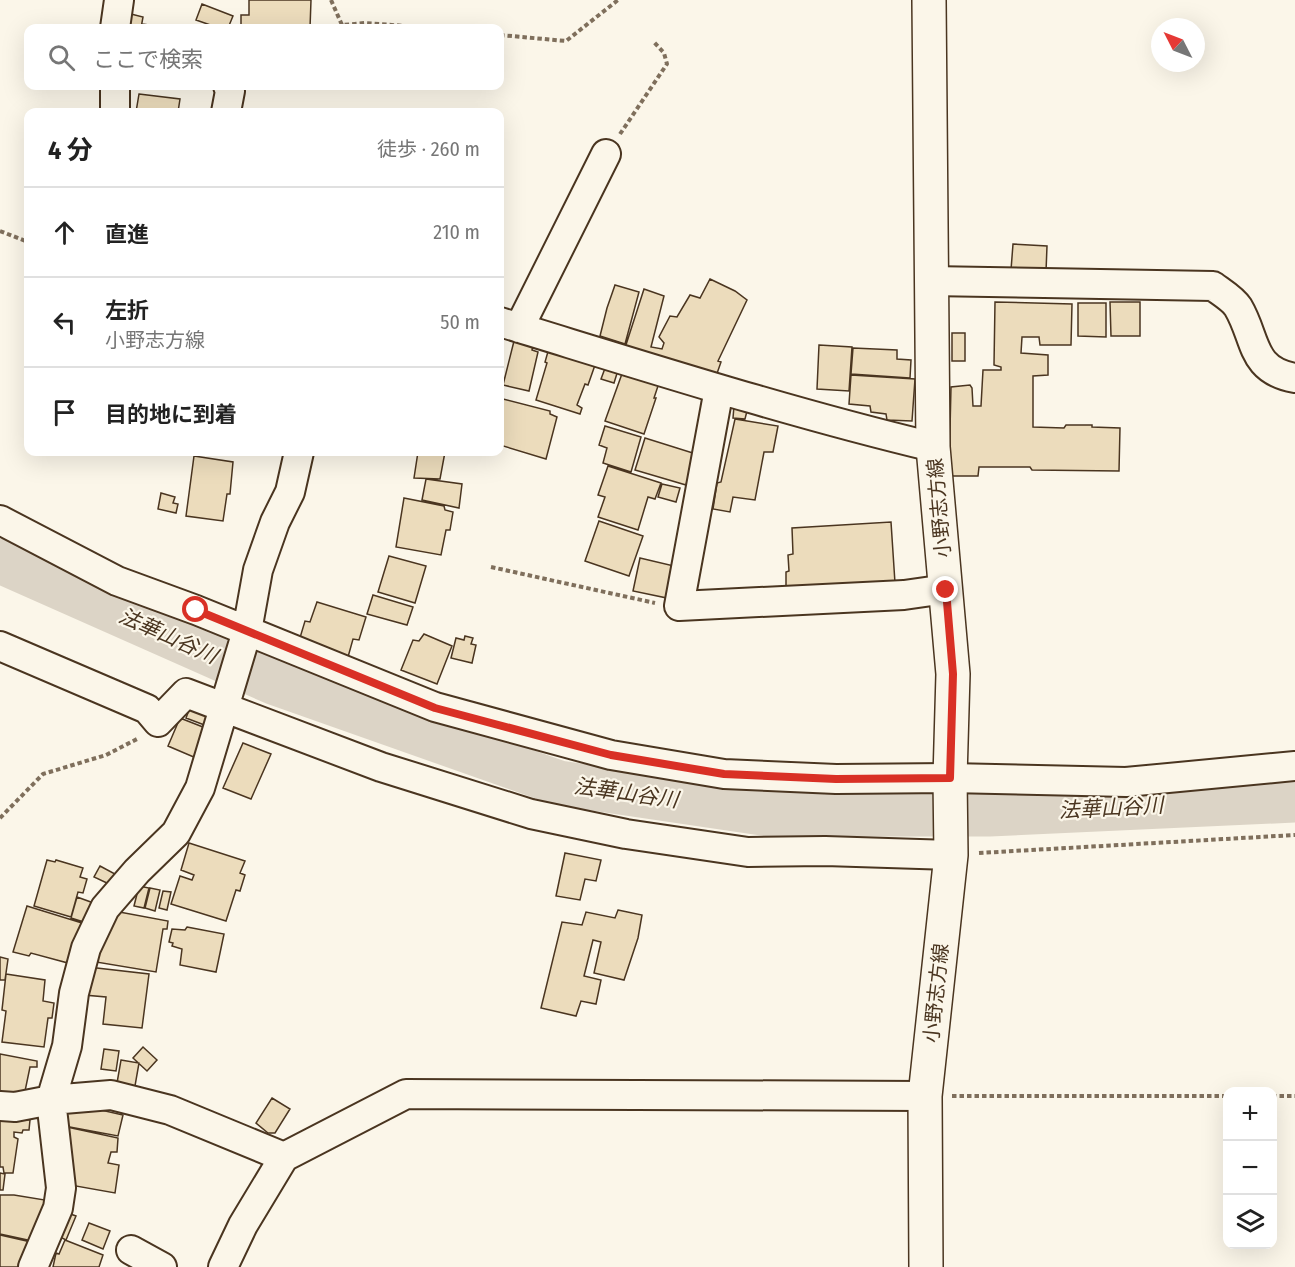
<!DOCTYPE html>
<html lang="ja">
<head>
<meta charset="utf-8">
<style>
	:root { --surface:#fff; --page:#f2f2f2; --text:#222; --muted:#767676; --line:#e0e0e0 }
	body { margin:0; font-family:"Fira Sans Condensed","Noto Sans JP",sans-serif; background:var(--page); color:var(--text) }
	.controls { position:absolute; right:18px; bottom:18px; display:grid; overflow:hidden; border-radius:12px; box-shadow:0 6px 24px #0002 }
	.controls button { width:54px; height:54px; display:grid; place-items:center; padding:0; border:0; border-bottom:2px solid var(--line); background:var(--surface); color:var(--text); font:30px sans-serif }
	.compass { position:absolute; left:1151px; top:18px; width:54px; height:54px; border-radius:50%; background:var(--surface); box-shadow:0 6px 24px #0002; rotate:312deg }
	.stop { position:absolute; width:18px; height:18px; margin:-14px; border:4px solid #d93025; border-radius:50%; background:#fff }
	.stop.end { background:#d93025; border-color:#fff; box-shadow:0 2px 6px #0008 }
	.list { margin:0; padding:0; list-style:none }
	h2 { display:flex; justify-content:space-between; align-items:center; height:78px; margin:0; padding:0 24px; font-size:26px }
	h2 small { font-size:20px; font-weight:400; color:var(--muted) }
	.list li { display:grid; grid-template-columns:39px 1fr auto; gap:18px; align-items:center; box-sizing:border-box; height:90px; padding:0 24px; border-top:2px solid var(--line) }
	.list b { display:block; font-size:22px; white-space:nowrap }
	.list p { margin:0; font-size:20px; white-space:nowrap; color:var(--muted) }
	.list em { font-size:20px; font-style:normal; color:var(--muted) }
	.icon { flex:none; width:33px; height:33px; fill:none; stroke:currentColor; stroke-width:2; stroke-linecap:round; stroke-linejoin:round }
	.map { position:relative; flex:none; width:1295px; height:1267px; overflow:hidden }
	.search { position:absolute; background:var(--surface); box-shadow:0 6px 24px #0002; left:24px; top:24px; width:480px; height:66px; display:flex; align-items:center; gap:15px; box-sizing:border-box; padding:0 21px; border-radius:12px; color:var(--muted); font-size:22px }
	.panel { position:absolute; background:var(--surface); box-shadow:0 6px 24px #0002; left:24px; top:108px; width:480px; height:348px; border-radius:12px }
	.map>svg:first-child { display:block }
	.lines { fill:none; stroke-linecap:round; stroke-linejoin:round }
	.river { stroke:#dcd4c6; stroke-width:45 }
	.building { fill:#ecdcbc; stroke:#4a3520; stroke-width:1.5 }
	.minor-casing { stroke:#4a3520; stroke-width:32 }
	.major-casing { stroke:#4a3520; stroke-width:36 }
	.path { stroke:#7f6f5c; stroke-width:4; stroke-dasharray:4.5 3; stroke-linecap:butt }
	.minor { stroke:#fbf6e9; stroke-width:28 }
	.major { stroke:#fbf6e9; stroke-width:33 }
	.route { stroke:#d93025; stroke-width:8 }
	.labels { text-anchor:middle; stroke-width:4.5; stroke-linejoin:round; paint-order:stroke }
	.street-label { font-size:20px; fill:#4a3520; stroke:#fbf6e9 }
	.water-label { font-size:21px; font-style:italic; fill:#4a3520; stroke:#fbf6e9 }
</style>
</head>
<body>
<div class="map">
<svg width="1295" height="1267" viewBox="0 0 1295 1267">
	<rect width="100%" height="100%" fill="#fbf6e9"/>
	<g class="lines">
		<path class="river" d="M0,561L273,682L559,783L769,814H989L1295,800"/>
	</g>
	<path class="building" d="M249,0H311L310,28H241V15H249Z
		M202,4L233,16L228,28H219L196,20Z
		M127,13L143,17L141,28H124Z
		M142,24L171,28H141Z
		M139,94L180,99L178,112H136Z
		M1013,244L1047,246L1046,272L1011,270Z
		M710,279L735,291L747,300L718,361L721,362L714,382L624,351L644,289L664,296L651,347L662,349L664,343L659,337L670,316L677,317L690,295L700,298Z
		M615,285L639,292L625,344L600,336L607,308Z
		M995,302L1072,304L1071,345H1040L1039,337H1022L1021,353L1048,355V375L1033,376V427L1064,428L1066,425H1092V427L1120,428L1119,471L1032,470L1030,467H979L978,476H953L949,472L951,387L970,385L972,388L973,406H981L983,370H1001V367L994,365Z
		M1110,302H1140V336H1111Z
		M1078,303H1106V337L1078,336Z
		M952,333H965V361H952Z
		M534,340L532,350L538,352L529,391L503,385L514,341Z
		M551,341L595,365L588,385L585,384L577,405L582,408L580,414L536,400L547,363L545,362Z
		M819,345L852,347L849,391L817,389Z
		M853,348L897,350V359L911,360L910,378L851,374Z
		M607,363L619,367L614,383L601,379Z
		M623,371L659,383L654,398H656L644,434L605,421Z
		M851,375L915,379L912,421L887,420L886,414L871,412L870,406L849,404Z
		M503,399L550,411V414L557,417L546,459L500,445V413Z
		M734,406L748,407L745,419L733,418Z
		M735,419L778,426L773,452H764L755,500L733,497L730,512L713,509L717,483L721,482Z
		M605,426L641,437L631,472L603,463L607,448L599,445Z
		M645,438L696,454L686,485L635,470Z
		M418,452H445L440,479L414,478Z
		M194,456L233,462L230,494H227L223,521L186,516Z
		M608,466L661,483L655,499L648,497L638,530L598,517L605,497L598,495Z
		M426,479L462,484L459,508L422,500Z
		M662,484L680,488L676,502L658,497Z
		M161,493L175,497L173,503L178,504L176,513L158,509Z
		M404,498L444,506L445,510L453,512L450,530H446L441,555L396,547Z
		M599,521L643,536L629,576L585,561Z
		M891,522L895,583L786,587V572L789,571L788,555L793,554L792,528Z
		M389,556L426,566L415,603L378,592Z
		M640,558L674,566L667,598L633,591Z
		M373,595L413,607L407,625L367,614Z
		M317,602L366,617L359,640L353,639L348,657L299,641L305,621L310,622Z
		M424,634L452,646L437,684L401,670L413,640L419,641Z
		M465,636L473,638L471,644L476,645L472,663L451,658L456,638L464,640Z
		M192,702L213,710L207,726L186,718Z
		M180,718L208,729L196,758L168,746Z
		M243,743L271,754L251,799L223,788Z
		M189,843L245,861L240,873L245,875L240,891L236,890L226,921L171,904L180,876L192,880L194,875L181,870Z
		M565,853L601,860L596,881L585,879L580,900L556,896Z
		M47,860L55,862L56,860L83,868L80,877L87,879L83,893L78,892L71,917L34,906Z
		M100,866L115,874L109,884L94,877Z
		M139,886L149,888L144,908L134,906Z
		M150,888L160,890L155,911L145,908Z
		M163,891L171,892L167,910L159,908Z
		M77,897L99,905L87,923L71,918Z
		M27,906L82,923L74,950L68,963L31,953L29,956L13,952Z
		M618,910L642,915L638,938L624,980L594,973L601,942L593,940L584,976L601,980L596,1004L581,1001L576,1016L541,1008L562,922L582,925L586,912L615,918Z
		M114,911L168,921L167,929H163L156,972L90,961Z
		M187,927L224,934L216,972L180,965L182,949L172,946L173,943L169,942L172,929L185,930Z
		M0,957L8,959L5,980H0Z
		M88,967L149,974L142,1028L103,1024L106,997L84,995Z
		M6,974L45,980L43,1001L54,1003L52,1018H48L44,1047L2,1042L6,1011L2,1010Z
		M143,1047L157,1060L147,1071L133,1058Z
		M104,1049L119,1051L116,1071L101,1069Z
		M0,1054L37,1061V1067H30L24,1096L0,1093Z
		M121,1060L139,1063L135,1086L117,1083Z
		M272,1098L290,1109L275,1133H268L256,1123Z
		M79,1105L123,1115L118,1136L59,1125L58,1106Z
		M0,1116L30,1120L29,1130H23L22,1133L14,1132V1137L18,1139L13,1173H4L3,1167H0Z
		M67,1127L118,1138L117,1152H111L108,1163L119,1165L115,1193L70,1185L73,1165L67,1163Z
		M0,1173L5,1174L3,1190H0Z
		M0,1195H14L45,1200L37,1242L0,1234Z
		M65,1212L76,1216L66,1240L56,1235Z
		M89,1223L110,1231L103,1249L82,1240Z
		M0,1235L31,1242L24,1267H0Z
		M65,1240L103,1255L99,1267H53L56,1253L59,1254Z"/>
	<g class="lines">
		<g class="minor-casing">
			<path id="minor" d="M115,28L119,0
				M115,86V112
				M226,112L230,91L228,86
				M930,281L1213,286C1221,292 1233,299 1238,307C1257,339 1250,370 1295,378
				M500,322C644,366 787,412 933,447
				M519,328L606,154
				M719,389L679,606L904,595L946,589
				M0,520L117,581L196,610L435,707L611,755L724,774L836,779L950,778L1126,782L1295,766
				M0,646L147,709L158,722L186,693L381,767L531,814L626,834L748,852L825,851L951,855
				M0,1106L15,1107L51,1100L61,1188L58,1208L33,1267
				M284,1157L170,1110L111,1095L51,1100L67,1046L74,993L86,948L105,908L137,871L176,833L200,788L247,631L258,570L275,522L290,492L299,452
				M131,1250L162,1267
				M223,1267L243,1225L284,1157L406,1094L925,1096"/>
		</g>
		<g class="major-casing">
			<path id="major" d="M926,1267L925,1096L951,855L950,778L953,674L933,447L929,0"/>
		</g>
		<path class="path" d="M331,0L342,25L365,23L433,28
			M500,35L566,41L618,0
			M620,134L667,64L664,53L653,41
			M0,231L28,242
			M491,567L655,603
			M0,818L43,774L106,755L139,738
			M979,853L1295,835
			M952,1096H1228
			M1272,1096H1295"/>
		<use href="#minor" class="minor"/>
		<use href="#major" class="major"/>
	</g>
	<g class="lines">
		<path class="route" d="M196,610L435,708L611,755L724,774L836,779L950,778L953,674L946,590"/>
	</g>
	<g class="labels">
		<g class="street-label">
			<text transform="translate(939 508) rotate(-95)" y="7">小野志方線</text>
			<text transform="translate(936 993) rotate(-84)" y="7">小野志方線</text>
		</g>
		<g class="water-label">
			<text transform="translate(168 636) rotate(24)" y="7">法華山谷川</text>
			<text transform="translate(626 793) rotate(8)" y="7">法華山谷川</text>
			<text transform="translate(1111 808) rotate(-3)" y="7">法華山谷川</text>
		</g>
	</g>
</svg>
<div class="controls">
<button>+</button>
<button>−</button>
<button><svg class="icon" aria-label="layers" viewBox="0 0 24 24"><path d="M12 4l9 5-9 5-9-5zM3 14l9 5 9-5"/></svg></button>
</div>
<svg class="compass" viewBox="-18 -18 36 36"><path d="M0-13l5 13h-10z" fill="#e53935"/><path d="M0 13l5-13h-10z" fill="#767676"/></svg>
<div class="stop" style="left:196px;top:610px"></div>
<div class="stop end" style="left:946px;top:590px"></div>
<div class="search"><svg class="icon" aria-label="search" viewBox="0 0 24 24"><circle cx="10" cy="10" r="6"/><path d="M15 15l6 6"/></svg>ここで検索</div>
<section class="panel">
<h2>4 分<small>徒歩 · 260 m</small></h2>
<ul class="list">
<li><svg class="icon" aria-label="ahead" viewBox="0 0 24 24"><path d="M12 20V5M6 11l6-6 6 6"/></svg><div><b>直進</b></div><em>210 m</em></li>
<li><svg class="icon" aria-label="left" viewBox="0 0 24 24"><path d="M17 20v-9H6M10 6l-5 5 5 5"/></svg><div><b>左折</b><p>小野志方線</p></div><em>50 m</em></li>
<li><svg class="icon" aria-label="arrive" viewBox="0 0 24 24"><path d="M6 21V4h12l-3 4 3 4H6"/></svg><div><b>目的地に到着</b></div></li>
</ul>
</section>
</div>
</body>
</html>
